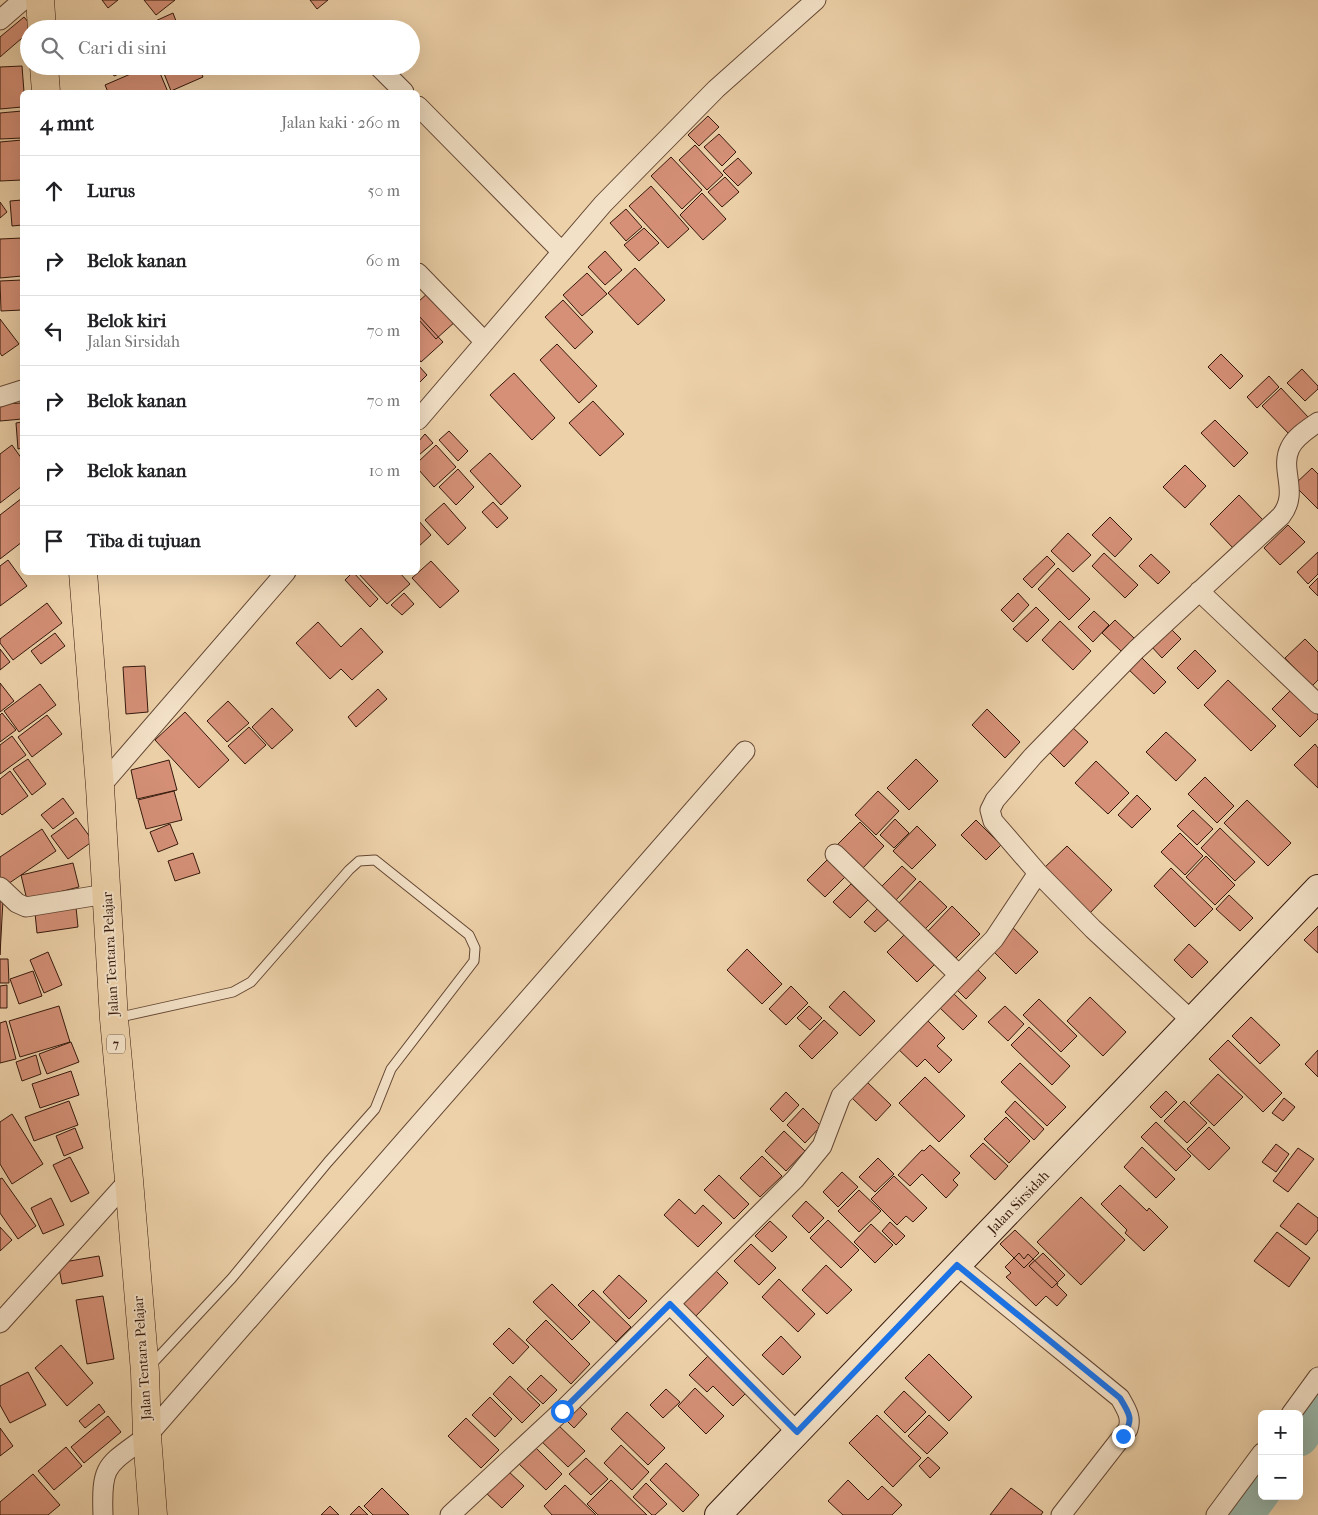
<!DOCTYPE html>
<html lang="id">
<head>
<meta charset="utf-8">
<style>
	:root { --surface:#fff; --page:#f2f2f2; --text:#202124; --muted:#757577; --line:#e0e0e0 }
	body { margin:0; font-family:"IM FELL French Canon",serif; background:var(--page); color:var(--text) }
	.controls { position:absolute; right:15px; bottom:15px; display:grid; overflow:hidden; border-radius:8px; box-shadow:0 5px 20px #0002 }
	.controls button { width:45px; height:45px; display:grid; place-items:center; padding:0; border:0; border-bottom:1px solid var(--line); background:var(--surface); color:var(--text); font:25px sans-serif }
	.stop { position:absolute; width:15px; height:15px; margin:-11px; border:4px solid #1a73e8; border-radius:50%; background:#fff }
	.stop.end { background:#1a73e8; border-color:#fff; box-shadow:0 1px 5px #0008 }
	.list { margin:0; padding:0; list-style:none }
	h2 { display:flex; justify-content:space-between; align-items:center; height:65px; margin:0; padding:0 20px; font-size:21px }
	h2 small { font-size:16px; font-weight:400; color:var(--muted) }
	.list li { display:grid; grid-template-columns:32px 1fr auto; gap:15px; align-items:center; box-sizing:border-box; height:70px; padding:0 20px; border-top:1px solid var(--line) }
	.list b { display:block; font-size:19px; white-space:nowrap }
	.list p { margin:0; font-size:16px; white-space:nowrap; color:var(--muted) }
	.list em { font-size:16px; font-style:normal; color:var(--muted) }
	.icon { flex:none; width:28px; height:28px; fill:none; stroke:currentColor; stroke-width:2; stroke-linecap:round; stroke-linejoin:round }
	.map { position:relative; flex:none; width:1318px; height:1515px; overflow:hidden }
	.search { position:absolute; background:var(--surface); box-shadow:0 5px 20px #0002; left:20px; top:20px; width:400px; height:55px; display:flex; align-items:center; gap:12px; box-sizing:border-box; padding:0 18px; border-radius:28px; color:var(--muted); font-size:19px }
	.panel { position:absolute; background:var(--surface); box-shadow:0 5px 20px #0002; left:20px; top:90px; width:400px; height:485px; border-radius:8px }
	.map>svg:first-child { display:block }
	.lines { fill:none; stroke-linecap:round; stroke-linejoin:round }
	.river { stroke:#99b7aa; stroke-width:39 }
	.building { fill:#d59077; stroke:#35180c }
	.lane-casing { stroke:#634633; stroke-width:11 }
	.street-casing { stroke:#634633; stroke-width:21 }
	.secondary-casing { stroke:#35180c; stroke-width:28 }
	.highway-casing { stroke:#35180c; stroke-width:29 }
	.lane { stroke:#f3e1c7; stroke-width:9 }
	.street { stroke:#f3e1c7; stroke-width:19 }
	.secondary { stroke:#f3e1c7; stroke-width:26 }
	.highway { stroke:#edd1a9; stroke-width:28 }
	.route { stroke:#1a73e8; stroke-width:6 }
	.labels { text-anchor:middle; stroke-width:4; stroke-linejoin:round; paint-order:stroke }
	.shield { fill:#f3e1c7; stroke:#6e5444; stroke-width:1 }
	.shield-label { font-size:12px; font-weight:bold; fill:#35180c }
	.street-label { font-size:14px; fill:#35180c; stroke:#f3e1c7 }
</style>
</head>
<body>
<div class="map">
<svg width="1318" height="1515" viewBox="0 0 1318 1515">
	<rect width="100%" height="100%" fill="#edd1a9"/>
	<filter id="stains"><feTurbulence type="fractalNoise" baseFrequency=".004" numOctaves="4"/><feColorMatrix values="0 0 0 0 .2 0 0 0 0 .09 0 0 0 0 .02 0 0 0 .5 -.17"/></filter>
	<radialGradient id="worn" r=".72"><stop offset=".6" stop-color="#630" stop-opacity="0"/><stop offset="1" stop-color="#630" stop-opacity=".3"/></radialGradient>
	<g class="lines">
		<path class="river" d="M1299,1437L1318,1410
			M1244,1515L1262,1490"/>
	</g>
	<path class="building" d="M102,0H118L108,8Z
		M144,0H175L156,15Z
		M310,0H328L317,9Z
		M173,13L179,29H154L151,23Z
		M24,17L33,28L29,29V32L0,57V37Z
		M22,66L24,92L22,107L0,109V67Z
		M110,66H138L114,76Z
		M149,66H157L168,92H108L105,85Z
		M161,66H198L203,77L171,91Z
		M22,111V138L0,139V113Z
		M708,116L719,127L699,146L688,135Z
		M719,134L736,152L722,166L704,147Z
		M22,140V180L0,181V142Z
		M695,145L723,175L707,190L679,160Z
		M671,157L702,190L682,209L651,176Z
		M738,158L752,173L738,186L723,171Z
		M725,177L739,192L722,207L708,192Z
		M651,186L689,229L668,248L629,206Z
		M702,193L726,219L703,240L680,215Z
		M22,200V225L12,226L10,201Z
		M0,202L7,212L0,218Z
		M626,209L642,227L626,241L610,223Z
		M644,228L659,243L639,261L624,245Z
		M22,238V276L0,278V239Z
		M605,251L622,270L605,285L588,267Z
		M635,268L665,300L638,325L608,293Z
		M587,273L607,294L582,316L563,295Z
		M22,280V310L1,311L0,281Z
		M429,292L456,321L436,339L418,319V302Z
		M563,300L593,332L575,349L545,317Z
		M418,315L443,342L421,362L418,358Z
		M0,319L19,344L2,356L0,353Z
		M557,344L597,386L579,403L540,360Z
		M1221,354L1243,376L1230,389L1208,367Z
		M418,365L427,375L418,384Z
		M1302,369L1318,386V389L1305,401L1287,383Z
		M514,373L555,418L532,440L490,395Z
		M1269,376L1279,387L1257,408L1247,397Z
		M1281,388L1308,417L1290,435L1262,406Z
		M593,401L624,434L600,456L569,423Z
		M22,403V419L0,421V404Z
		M1215,420L1248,453L1234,467L1201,433Z
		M22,422V448L18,449L16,423Z
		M449,431L468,451L458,461L439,440Z
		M425,434L433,443L419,455L418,453V442Z
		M12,445L22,459V486L0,503V454Z
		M436,445L456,467L434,487L418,469V462Z
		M490,453L521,486L501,505L470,471Z
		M1185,465L1206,486L1185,508L1163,487Z
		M1312,468L1318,474V509L1294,485Z
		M458,469L474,487L456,505L439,487Z
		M1239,495L1263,520L1234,549L1210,524Z
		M22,498V542L0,559V515Z
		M493,502L508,518L497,528L482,512Z
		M444,503L466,528L448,545L425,520Z
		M1110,517L1132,539L1115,557L1092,535Z
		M418,520L431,535L418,547Z
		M1288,525L1305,542L1280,565L1264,548Z
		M1068,533L1091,555L1073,572L1051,551Z
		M1318,552V574L1308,584L1297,572Z
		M1104,553L1138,585L1125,598L1092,566Z
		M1151,554L1170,572L1158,584L1139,566Z
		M1047,556L1055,564L1032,588L1023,579Z
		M8,560L27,586L0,606V566Z
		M431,561L459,591L440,608L412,578Z
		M1058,568L1090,599L1069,620L1038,589Z
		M353,572L378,599L370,607L345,580Z
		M357,572H399L410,584L387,604Z
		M1318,578V596L1309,587Z
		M404,593L414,604L402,615L391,605Z
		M1018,593L1029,605L1013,622L1001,610Z
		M47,603L62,623L13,660L0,643V639Z
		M1036,607L1049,620L1027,642L1013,629Z
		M1094,611L1109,625L1093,642L1078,627Z
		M1115,620L1134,638L1121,651L1102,633Z
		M1060,621L1091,651L1073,670L1042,640Z
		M318,622L341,647L361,628L383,652L352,680L341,669L330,679L296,643Z
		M1169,627L1181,639L1162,658L1151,646Z
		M55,633L65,646L41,664L31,651Z
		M1305,639L1318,652V680L1312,686L1285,658Z
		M0,649L10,662L0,670Z
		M1195,650L1216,671L1198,689L1177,668Z
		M1137,653L1166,682L1154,694L1125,666Z
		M145,666L148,712L126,714L123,667Z
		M1228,680L1276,726L1251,751L1204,705Z
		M0,683L14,701L0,712Z
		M40,684L56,705L19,732L4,711Z
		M378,689L387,699L356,727L348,717Z
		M1292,689L1318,715V719L1300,737L1272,709Z
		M228,701L249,723L227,742L207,721Z
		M272,708L293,730L272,749L252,727Z
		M987,709L1020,742L1005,758L972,725Z
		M185,712L229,760L199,788L155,740Z
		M2,713L16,730L0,742V715Z
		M47,715L62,734L32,757L18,737Z
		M1071,726L1088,742L1064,767L1047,750Z
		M249,727L266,745L245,764L228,746Z
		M1166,732L1196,760L1176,781L1146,752Z
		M12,736L26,755L0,774V745Z
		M1315,744L1318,748V788L1294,765Z
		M28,759L46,784L32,795L13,769Z
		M916,759L938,781L909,810L887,788Z
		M169,760L177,790L137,799L131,770Z
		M1096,761L1129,793L1108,814L1075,783Z
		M10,771L28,796L2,815L0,813V779Z
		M1205,777L1234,806L1217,823L1188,794Z
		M174,791L182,820L146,829L138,800Z
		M878,791L899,811L876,835L855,815Z
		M1137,795L1151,809L1132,828L1118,815Z
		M63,798L74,813L53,829L41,815Z
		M1247,800L1291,843L1268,866L1224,823Z
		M1193,810L1213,829L1197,845L1177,826Z
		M76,818L93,841L68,859L51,836Z
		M895,819L909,833L894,848L880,835Z
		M976,820L1001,845L986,860L961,835Z
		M860,822L884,846L862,869L837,845Z
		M170,824L178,844L158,852L150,832Z
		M917,826L936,845L912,869L893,851Z
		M1220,828L1255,862L1235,881L1201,848Z
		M42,829L56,851L5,886L0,878V857Z
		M1180,833L1203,856L1185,875L1161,852Z
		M1067,846L1112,890L1089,914L1043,869Z
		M193,853L200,873L175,881L168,861Z
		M1206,856L1235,885L1215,905L1186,877Z
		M829,858L846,876L825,897L807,880Z
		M73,863L79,887L27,900L21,875Z
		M902,866L916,879L895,901L881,887Z
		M1171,868L1213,909L1195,927L1154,886Z
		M920,881L947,907L924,930L898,904Z
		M851,884L868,900L850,918L833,902Z
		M1229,895L1253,918L1240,931L1216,909Z
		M0,900H3L0,955Z
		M952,906L980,934L956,958L928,931Z
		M76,907L78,927L37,933L35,913Z
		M877,909L888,920L875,932L864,922Z
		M1011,926L1038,952L1016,974L990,948Z
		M1318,926V953L1304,940Z
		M907,932L937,962L917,982L887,952Z
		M1189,944L1208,962L1192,978L1174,960Z
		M747,949L782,984L762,1004L727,970Z
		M48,952L62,985L44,993L30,960Z
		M0,959H8L9,983H0Z
		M973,965L986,978L966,999L953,986Z
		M33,971L42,996L19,1004L10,979Z
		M7,985V1008H0V986Z
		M791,986L808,1003L786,1025L769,1009Z
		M844,991L875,1021L860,1036L829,1007Z
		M953,993L977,1016L963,1030L939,1007Z
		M1090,997L1126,1032L1103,1056L1067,1021Z
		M1039,999L1077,1036L1061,1052L1023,1015Z
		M59,1006L70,1042L20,1057L9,1021Z
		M809,1006L822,1018L810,1030L797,1018Z
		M1005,1006L1024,1024L1008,1041L988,1022Z
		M1251,1017L1280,1045L1260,1064L1232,1036Z
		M925,1018L945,1038L937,1046L952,1060L939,1073L925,1059L917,1067L896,1047Z
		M824,1020L838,1033L812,1059L799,1046Z
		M6,1021L16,1059L0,1063V1023Z
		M1029,1027L1070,1066L1052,1085L1011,1045Z
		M1228,1040L1282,1093L1263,1112L1209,1059Z
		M71,1042L79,1062L47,1074L39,1054Z
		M1318,1050V1077L1305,1064Z
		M36,1055L41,1074L22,1081L16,1062Z
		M1020,1063L1066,1107L1047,1126L1001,1082Z
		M71,1071L79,1095L40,1108L32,1084Z
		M1218,1074L1243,1097L1214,1126L1190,1103Z
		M925,1077L965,1116L939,1142L899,1103Z
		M867,1082L891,1105L876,1121L852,1098Z
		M1166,1091L1177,1102L1161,1118L1150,1107Z
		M786,1092L799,1105L783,1122L770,1109Z
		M1284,1098L1295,1107L1283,1121L1272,1113Z
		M69,1101L78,1125L34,1141L25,1117Z
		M1015,1101L1044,1129L1034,1140L1005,1112Z
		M1184,1101L1207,1123L1187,1143L1164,1121Z
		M803,1108L821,1126L805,1143L787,1125Z
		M12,1114L43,1164L12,1184L0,1164V1122Z
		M1006,1117L1030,1141L1009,1163L984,1139Z
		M1156,1122L1191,1156L1176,1171L1141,1137Z
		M1209,1127L1230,1148L1209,1170L1187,1149Z
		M75,1128L83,1148L64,1156L56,1136Z
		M784,1131L805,1151L786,1171L765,1151Z
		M983,1143L1008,1166L995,1180L970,1156Z
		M1276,1144L1289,1154L1276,1172L1262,1162Z
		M930,1145L960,1173L953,1180L958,1185L946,1198L922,1174L910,1186L898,1175L922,1150L924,1151Z
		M1142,1147L1175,1179L1156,1198L1124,1167Z
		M1298,1148L1314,1159L1288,1192L1273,1181Z
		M762,1156L782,1176L760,1197L740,1178Z
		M70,1157L89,1193L71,1202L53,1165Z
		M878,1158L894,1174L875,1192L859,1177Z
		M842,1172L858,1187L838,1207L823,1192Z
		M719,1175L749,1204L734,1219L704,1190Z
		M894,1176L927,1208L913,1222L906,1216L897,1225L871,1199Z
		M2,1178L36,1226L18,1239L0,1213V1179Z
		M1120,1185L1147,1211L1149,1208L1168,1227L1144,1251L1125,1233L1127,1230L1101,1204Z
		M859,1190L881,1211L859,1232L838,1211Z
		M1081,1197L1125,1240L1081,1285L1037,1242Z
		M51,1198L64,1225L43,1234L31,1208Z
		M679,1199L695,1214L703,1205L722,1223L698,1247L664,1215Z
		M806,1201L824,1218L809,1233L792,1216Z
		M1298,1203L1318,1218V1230L1306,1245L1280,1226Z
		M828,1220L859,1250L841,1268L810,1238Z
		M770,1221L787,1237L772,1252L755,1236Z
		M890,1222L905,1236L896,1245L882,1231Z
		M871,1224L893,1245L875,1263L854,1242Z
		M0,1227L12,1240L0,1251Z
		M1015,1230L1039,1253L1024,1268L1000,1244Z
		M1277,1232L1310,1258L1289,1287L1254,1261Z
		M751,1244L776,1268L759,1285L734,1261Z
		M1019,1253L1024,1259L1028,1254L1058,1283L1057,1285L1067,1295L1057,1306L1046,1296L1036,1306L1006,1277L1011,1273L1005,1267Z
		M1043,1253L1065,1275L1052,1288L1029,1266Z
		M99,1256L103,1276L62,1284L58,1263Z
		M826,1265L852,1290L827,1314L802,1290Z
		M716,1271L728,1283L693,1319L680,1307Z
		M619,1275L647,1301L629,1319L603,1292Z
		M779,1279L815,1314L798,1332L762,1297Z
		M552,1284L590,1322L572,1340L533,1302Z
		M593,1290L631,1327L616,1342L578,1305Z
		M103,1296L114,1359L87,1364L76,1300Z
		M546,1320L590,1364L571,1384L526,1340Z
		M509,1328L529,1347L513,1364L493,1344Z
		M781,1336L801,1357L783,1375L762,1355Z
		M61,1345L93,1383L67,1406L35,1368Z
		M711,1353L749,1390L733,1406L713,1386L707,1392L689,1375Z
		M929,1354L972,1397L949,1421L905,1378Z
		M28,1372L46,1405L10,1423L0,1405V1386Z
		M541,1375L557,1390L543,1404L527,1389Z
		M510,1376L540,1405L522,1423L493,1394Z
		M695,1388L724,1416L706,1434L678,1406Z
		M666,1389L680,1402L663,1418L650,1405Z
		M904,1391L926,1412L905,1433L884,1412Z
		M490,1397L512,1419L495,1437L472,1415Z
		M99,1404L105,1412L85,1428L79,1421Z
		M577,1404L587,1414L574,1428L564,1418Z
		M627,1412L665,1448L648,1465L611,1429Z
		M877,1415L921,1458L893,1487L849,1443Z
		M929,1415L948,1433L927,1454L908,1436Z
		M108,1416L121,1432L84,1463L71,1447Z
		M466,1418L499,1450L481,1468L448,1436Z
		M555,1422L585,1451L568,1467L538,1438Z
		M0,1428L13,1446L0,1456Z
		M621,1445L649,1472L632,1490L604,1463Z
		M534,1446L562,1474L546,1490L518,1463Z
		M66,1447L82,1466L54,1490L38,1471Z
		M928,1457L940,1468L930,1478L919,1466Z
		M586,1458L608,1479L591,1495L569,1474Z
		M666,1463L699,1495L683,1512L650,1480Z
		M507,1470L524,1486L502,1508L485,1492Z
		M33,1474L60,1505L48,1515H0V1502Z
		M611,1480L647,1515H598L587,1504Z
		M848,1480L868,1500L882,1486L902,1505L892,1515H843L828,1501Z
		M646,1483L667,1504L655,1515H652L633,1497Z
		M565,1485L596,1515H552L544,1506Z
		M382,1488L409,1515H373L364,1506Z
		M1011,1488L1043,1512L1041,1515H990Z
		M330,1506L339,1515H321Z
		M359,1506L368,1515H350Z"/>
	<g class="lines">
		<g class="lane-casing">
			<path id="lane" d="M116,1018L233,992L251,982L349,870L359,861L375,860L469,935L475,948L474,961L391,1069L375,1109L328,1162L232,1278L150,1366"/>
		</g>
		<g class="street-casing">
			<path id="street" d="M0,20L23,0
				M378,66L404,92
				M418,106L562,252
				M418,273L485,342
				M0,397L22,390
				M418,420L603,204L716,89L816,0
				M1199,591L1318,704
				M100,787L286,572
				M835,854L959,975
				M1038,873L1093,929L1192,1021
				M0,887L17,903L26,907L106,894
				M957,1265L1120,1398C1126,1409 1132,1417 1128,1429L1061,1515
				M670,1304L797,1432
				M0,1323L129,1180
				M1291,1414L1318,1377
				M103,1515C101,1463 107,1466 147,1436L745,751
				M450,1515L562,1411L795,1179L822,1146L841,1096L994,939L1038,873L993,821L990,810L995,800L1033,756L1136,650L1281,516C1300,492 1279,470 1290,448C1295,437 1308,429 1318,422
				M1216,1515L1262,1453"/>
		</g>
		<g class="secondary-casing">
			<path id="secondary" d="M718,1515C917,1306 1119,1098 1318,888"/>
		</g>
		<g class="highway-casing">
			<path id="highway" d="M40,0L42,29
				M44,66L46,92
				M83,572L100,787L114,1019L129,1180L145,1372L147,1436L153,1515"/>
		</g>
		<use href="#lane" class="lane"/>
		<use href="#street" class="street"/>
		<use href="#secondary" class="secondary"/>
		<use href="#highway" class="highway"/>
	</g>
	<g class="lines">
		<path class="route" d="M562,1411L670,1304L797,1432L957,1265L1120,1398C1130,1414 1134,1420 1123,1436"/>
	</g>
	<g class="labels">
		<rect class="shield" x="107" y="1034.5" width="18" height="19" rx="4"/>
		<g class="shield-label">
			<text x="116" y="1048">7</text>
		</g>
		<g class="street-label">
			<text transform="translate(110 954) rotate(-93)" y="5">Jalan Tentara Pelajar</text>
			<text transform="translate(1018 1202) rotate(-46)" y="5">Jalan Sirsidah</text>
			<text transform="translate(142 1358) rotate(-94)" y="5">Jalan Tentara Pelajar</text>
		</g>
	</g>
	<rect width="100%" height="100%" filter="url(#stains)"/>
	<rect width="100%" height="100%" fill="url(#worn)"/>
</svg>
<div class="controls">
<button>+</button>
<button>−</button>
</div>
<div class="stop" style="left:562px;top:1411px"></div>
<div class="stop end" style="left:1123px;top:1436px"></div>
<div class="search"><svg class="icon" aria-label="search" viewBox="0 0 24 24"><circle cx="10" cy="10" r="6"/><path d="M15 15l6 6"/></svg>Cari di sini</div>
<section class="panel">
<h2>4 mnt<small>Jalan kaki · 260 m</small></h2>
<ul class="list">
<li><svg class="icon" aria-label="ahead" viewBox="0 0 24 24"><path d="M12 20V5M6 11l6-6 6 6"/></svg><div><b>Lurus</b></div><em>50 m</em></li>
<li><svg class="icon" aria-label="right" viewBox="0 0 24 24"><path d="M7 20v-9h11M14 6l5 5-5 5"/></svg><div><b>Belok kanan</b></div><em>60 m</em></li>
<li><svg class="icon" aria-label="left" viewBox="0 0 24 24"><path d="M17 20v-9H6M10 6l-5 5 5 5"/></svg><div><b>Belok kiri</b><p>Jalan Sirsidah</p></div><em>70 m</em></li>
<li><svg class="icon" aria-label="right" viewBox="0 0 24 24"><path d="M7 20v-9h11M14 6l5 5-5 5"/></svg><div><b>Belok kanan</b></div><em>70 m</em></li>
<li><svg class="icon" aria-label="right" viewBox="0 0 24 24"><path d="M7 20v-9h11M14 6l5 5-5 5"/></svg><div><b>Belok kanan</b></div><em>10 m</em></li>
<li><svg class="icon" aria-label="arrive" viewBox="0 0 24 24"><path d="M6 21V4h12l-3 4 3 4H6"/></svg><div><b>Tiba di tujuan</b></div></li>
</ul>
</section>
</div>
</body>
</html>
